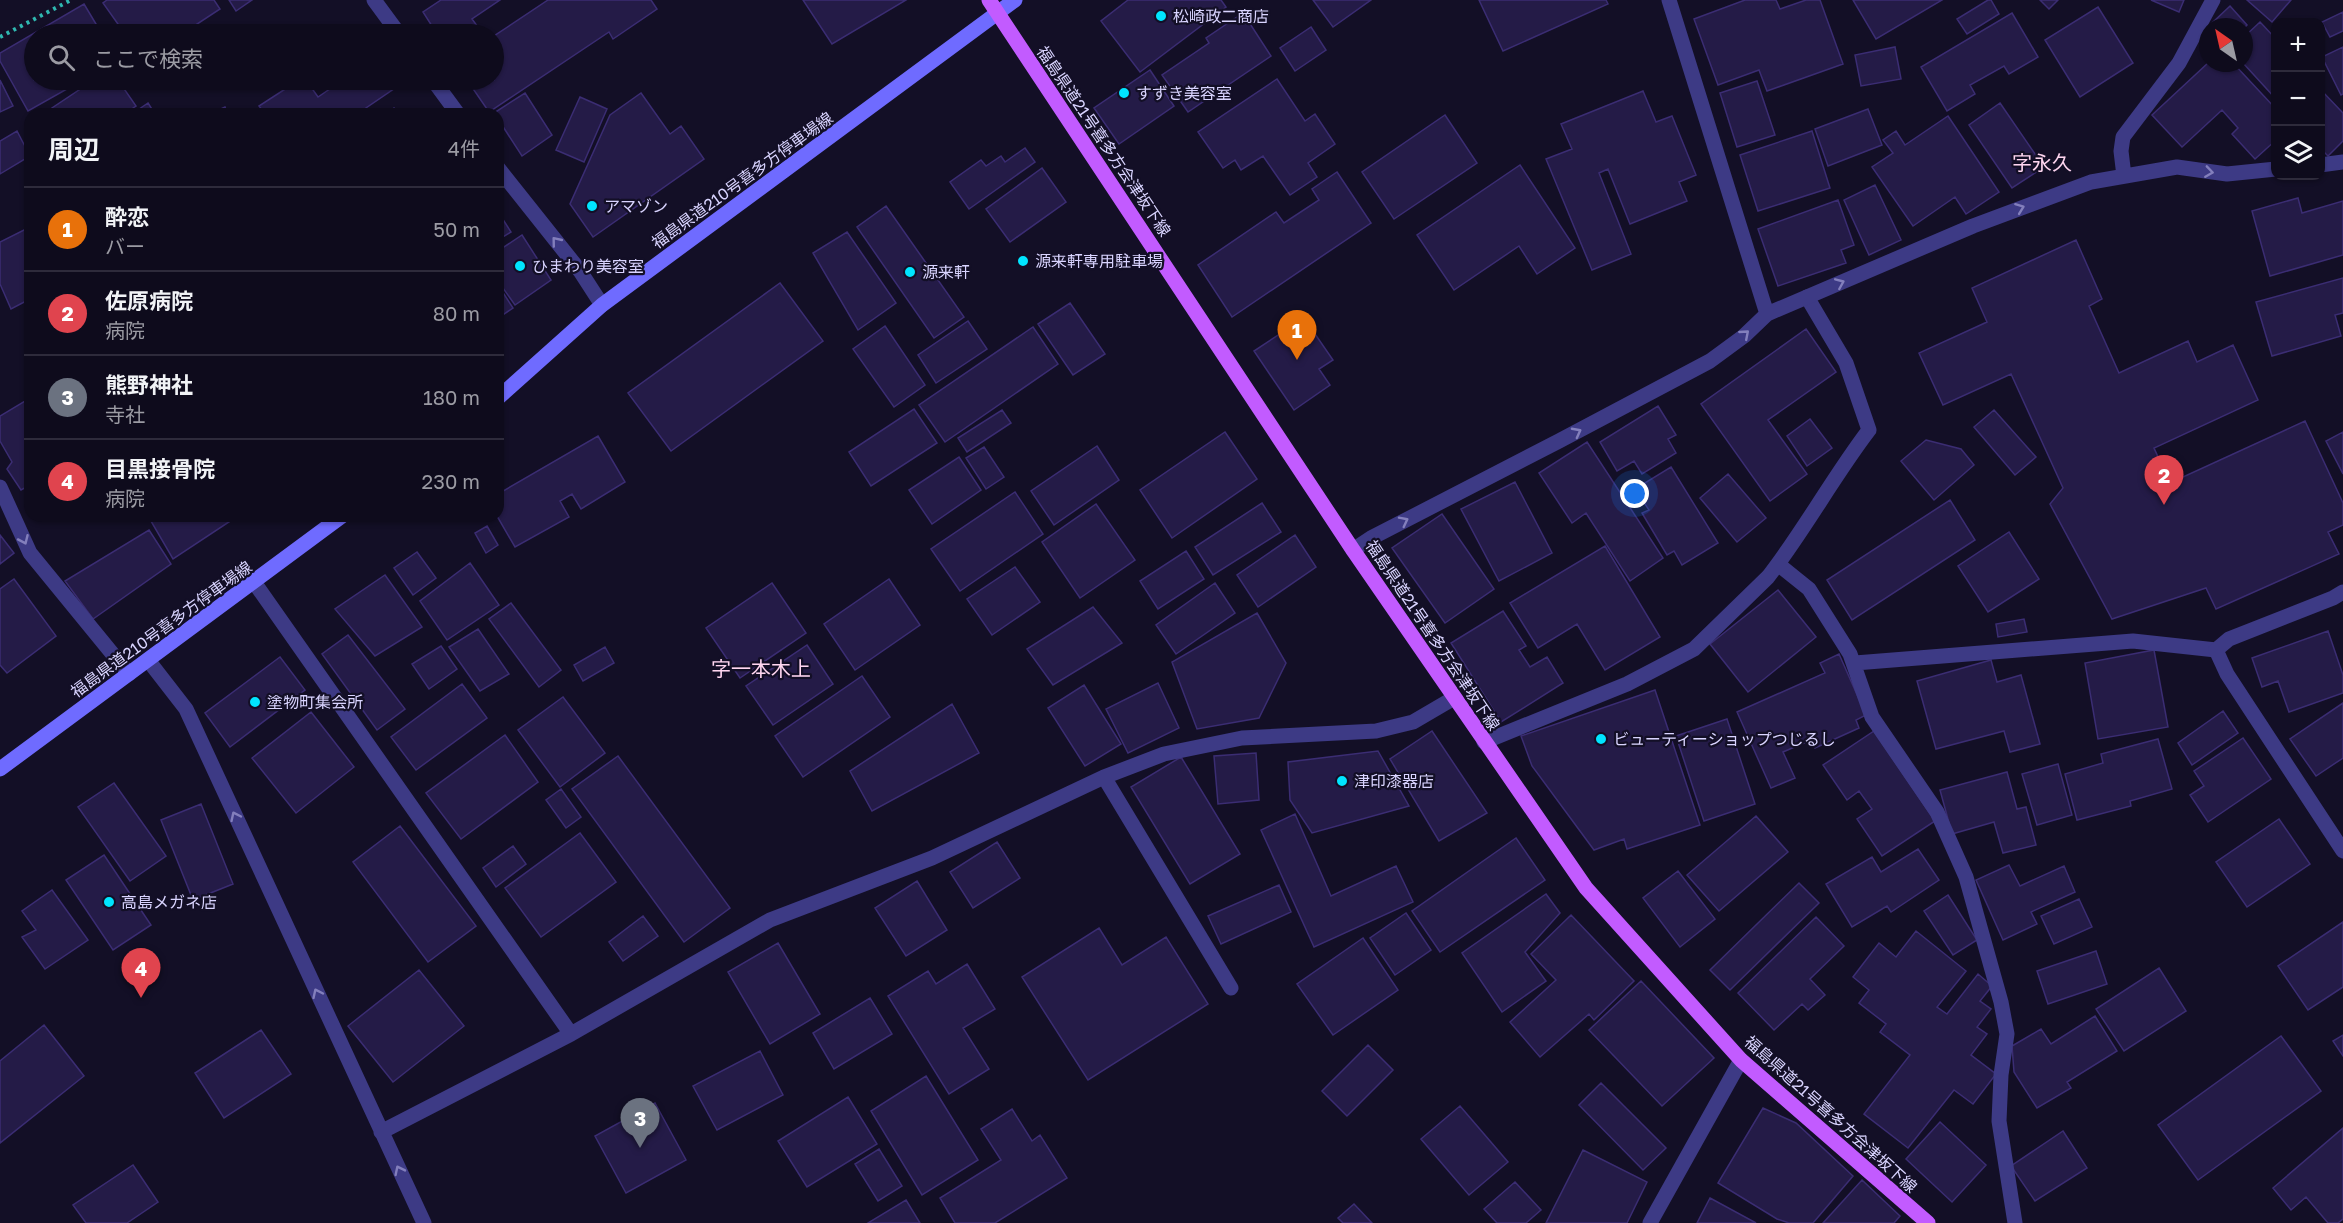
<!DOCTYPE html>
<html lang="ja">
<head>
<meta charset="utf-8">
<style>
	:root { --surface:#0e0b1c; --page:#1c1929; --text:#f1f3f6; --muted:#9b9ba3; --line:#2e2b3b; --accent:#db2777 }
	body { margin:0; font-family:"Golos Text","Noto Sans JP",sans-serif; background:var(--page); color:var(--text) }
	.controls { position:absolute; right:18px; top:18px; display:grid; overflow:hidden; border-radius:12px; box-shadow:0 2px 4px #0004 }
	.controls button { width:54px; height:54px; display:grid; place-items:center; padding:0; border:0; border-bottom:2px solid var(--line); background:var(--surface); color:var(--text); font:30px sans-serif }
	.compass { position:absolute; left:2199px; top:18px; width:54px; height:54px; border-radius:50%; background:var(--surface); box-shadow:0 2px 4px #0004; rotate:326deg }
	.you { position:absolute; left:1635px; top:494px; width:21px; height:21px; margin:-15px; border:4px solid #fff; border-radius:50%; background:#1a73e8; box-shadow:0 0 0 9px #1a73e833 }
	.badge { display:grid; place-items:center; width:39px; height:39px; border-radius:50%; background:var(--accent); color:#fff; font-size:20px; font-weight:700 }
	.pin { position:absolute; translate:-50% -50px; filter:drop-shadow(0 2px 3px #0008) }
	.pin::after { content:''; position:absolute; top:32px; width:21px; height:18px; background:inherit; clip-path:polygon(0 0,100% 0,50% 100%) }
	.list { margin:0; padding:0; list-style:none }
	h2 { display:flex; justify-content:space-between; align-items:center; height:78px; margin:0; padding:0 24px; font-size:26px }
	h2 small { font-size:20px; font-weight:400; color:var(--muted) }
	.list li { display:grid; grid-template-columns:39px 1fr auto; gap:18px; align-items:center; box-sizing:border-box; height:84px; padding:0 24px; border-top:2px solid var(--line) }
	.list b { display:block; font-size:22px; white-space:nowrap }
	.list p { margin:0; font-size:20px; white-space:nowrap; color:var(--muted) }
	.list em { font-size:20px; font-style:normal; color:var(--muted) }
	.icon { flex:none; width:33px; height:33px; fill:none; stroke:currentColor; stroke-width:2; stroke-linecap:round; stroke-linejoin:round }
	.map { position:relative; flex:none; width:2343px; height:1223px; overflow:hidden }
	.search { position:absolute; background:var(--surface); box-shadow:0 2px 4px #0004; left:24px; top:24px; width:480px; height:66px; display:flex; align-items:center; gap:15px; box-sizing:border-box; padding:0 21px; border-radius:33px; color:var(--muted); font-size:22px }
	.panel { position:absolute; background:var(--surface); box-shadow:0 2px 4px #0004; left:24px; top:108px; width:480px; height:414px; border-radius:18px }
	.map>svg:first-child { display:block }
	.building { fill:#241b47; stroke:#3b2d73; stroke-width:1.5 }
	.lines { fill:none; stroke-linecap:round; stroke-linejoin:round }
	.path { stroke:#2fb8b0; stroke-width:4; stroke-dasharray:3 4.5; stroke-linecap:butt }
	.lane { stroke:#3d3a85; stroke-width:15 }
	.street { stroke:#3d3a85; stroke-width:15 }
	.secondary { stroke:#6f6bff; stroke-width:15 }
	.primary { stroke:#c25bff; stroke-width:15 }
	.oneway { stroke:#837fbc }
	.poi-dot { fill:#00e5ff; stroke:#130f26; stroke-width:2 }
	.labels { text-anchor:middle; stroke-width:4.5; stroke-linejoin:round; paint-order:stroke }
	.poi-label { font-size:16px; fill:#d9d4ff; stroke:#130f26; text-anchor:start }
	.street-label { font-size:16px; fill:#d9d4ff; stroke:#130f26 }
	.quarter-label { font-size:20px; fill:#ffd6f0; stroke:#130f26 }
</style>
</head>
<body>
<div class="map">
<svg width="2343" height="1223" viewBox="0 0 2343 1223">
	<rect width="100%" height="100%" fill="#130f26"/>
	<path class="building" d="M107,0H214L220,9L182,34H125L103,3Z
		M229,0H252L236,11Z
		M441,0H500L472,19L483,34H437L423,12Z
		M548,0H651L657,9L613,39L609,32L489,112L467,80H494V36Z
		M803,0H906L832,44Z
		M1128,0H1221L1226,7L1140,72L1101,21Z
		M1313,0H1371L1333,27Z
		M1479,0H1606L1608,4L1503,51Z
		M1745,0H1776L1780,9L1806,0H1820L1843,64L1767,91L1759,70L1718,85L1694,19Z
		M1853,0H1942L1876,39Z
		M1988,0H1991L1999,14L1967,34L1957,19Z
		M2040,0H2058L2049,9Z
		M2151,0H2184L2179,12Z
		M2247,0H2291L2272,22Z
		M84,4L102,34H34V80H83L28,111L0,61V53Z
		M2230,6L2247,25L2244,28L2211,27L2210,25Z
		M2098,7L2133,63L2080,97L2045,40Z
		M2343,12V31L2330,37L2322,22Z
		M1243,13L1271,56L1188,112L1162,75L1209,43L1206,38Z
		M2012,13L2038,57L2009,74L2004,66L1970,85L1975,94L1947,111L1921,67Z
		M2260,22L2276,39V99L2243,63L2244,37Z
		M1311,27L1326,50L1295,71L1280,48Z
		M1895,47L1901,79L1861,86L1855,55Z
		M2343,47V94L2341,95L2322,57Z
		M2208,63H2233L2276,109V140L2255,159L2232,134L2238,128L2222,110L2182,147L2152,115Z
		M1150,70L1174,106L1119,144L1094,108Z
		M1277,79L1305,121L1315,114L1335,144L1308,163L1317,177L1290,195L1263,156L1241,170L1235,160L1223,168L1198,132Z
		M0,80L13,106L0,112Z
		M94,80H118L136,106L124,114H43Z
		M299,80H306L318,97L343,80H393L398,86L357,114H265L259,106Z
		M1757,81L1775,135L1737,147L1720,93Z
		M2320,89L2343,113V141L2328,156L2320,148Z
		M1643,91L1656,122L1672,116L1696,175L1679,182L1687,201L1630,224L1608,169L1599,173L1631,254L1592,270L1546,159L1572,149L1561,124Z
		M525,93L552,135L522,156L498,119V114L494,113Z
		M641,93L670,134L681,126L704,159L593,237L570,204L610,115Z
		M580,97L607,109L584,162L556,150Z
		M148,103L155,114H132Z
		M2000,103L2044,167L2012,188L1969,125Z
		M225,107L228,114H210Z
		M394,108L399,114H386Z
		M1868,109L1882,145L1828,166L1815,129Z
		M1445,115L1477,163L1394,219L1362,172Z
		M1948,116L1999,192L1966,214L1955,197L1913,226L1872,167L1893,153L1883,140L1896,131L1905,145Z
		M17,131L30,156L0,174V141Z
		M1812,131L1830,188L1758,211L1740,155Z
		M1025,148L1035,162L969,209L950,182L981,160L986,166L1001,156L1005,162Z
		M1520,165L1575,248L1537,274L1519,246L1454,290L1417,235Z
		M1042,168L1066,202L1010,242L986,209Z
		M1337,172L1371,223L1232,317L1198,265L1276,212L1284,223L1319,200L1312,189Z
		M1875,185L1901,240L1869,255L1844,200Z
		M2298,198L2302,213L2343,201V255L2270,276L2252,211Z
		M1838,200L1854,245L1841,250L1846,263L1778,286L1758,229Z
		M886,206L964,317L934,338L857,227Z
		M502,218L511,232L498,240V221Z
		M30,227V299L11,309L0,284V242Z
		M847,232L896,303L858,330L813,253Z
		M522,235L551,280L515,305L498,281V251Z
		M2076,240L2102,299L2089,306L2119,373L2188,341L2197,362L2233,345L2258,400L2154,448L2170,483L2305,421L2343,503V525L2328,532L2339,554L2216,609L2206,588L2112,619L2050,504L2063,488L2011,374L1943,405L1919,353L1987,322L1972,288Z
		M2343,278V313L2335,315L2341,336L2272,356L2256,302Z
		M780,283L823,341L671,451L628,393Z
		M498,285L513,308L498,318Z
		M1070,303L1105,354L1073,375L1038,324Z
		M1304,318L1333,360L1319,369L1330,385L1294,410L1254,351Z
		M968,321L987,349L936,383L918,355Z
		M885,326L925,385L894,407L853,349Z
		M1033,327L1058,364L945,442L919,405Z
		M1806,329L1836,372L1768,420L1807,474L1770,501L1701,404Z
		M30,398V485L21,490L7,469L12,462L0,441V416Z
		M1658,406L1676,435L1668,439L1676,453L1642,474L1634,461L1617,471L1600,442Z
		M914,409L937,443L871,486L849,452Z
		M1002,410L1011,423L967,452L958,438Z
		M1994,410L2036,457L2015,475L1974,427Z
		M1810,419L1832,448L1807,466L1787,436Z
		M1225,432L1257,479L1172,538L1140,490Z
		M2343,432V474L2326,441Z
		M598,436L625,482L581,509L572,494L560,501L569,517L515,547L497,516L498,494Z
		M1926,440L1961,449L1974,465L1934,500L1901,461Z
		M1587,442L1663,558L1630,581L1586,513L1572,523L1539,473Z
		M1097,446L1119,480L1054,525L1031,491Z
		M984,447L1004,477L986,489L966,458Z
		M959,457L981,490L932,524L909,490Z
		M1671,467L1718,543L1682,565L1674,551L1667,555L1642,513L1649,510L1635,489Z
		M1728,474L1766,518L1737,542L1700,498Z
		M1515,482L1552,553L1499,581L1461,509Z
		M1015,492L1043,534L960,591L931,549Z
		M1950,500L1975,540L1852,620L1827,580Z
		M1262,503L1281,532L1213,575L1195,547Z
		M1096,504L1135,560L1080,598L1042,542Z
		M1442,514L1494,589L1445,623L1392,548Z
		M148,516H238L173,559Z
		M487,526L498,545L486,553L475,533Z
		M149,530L171,564L93,619L65,581Z
		M2009,532L2039,579L1988,612L1958,566Z
		M0,535L14,553L0,564Z
		M1295,535L1316,567L1258,607L1237,575Z
		M1605,546L1660,637L1605,670L1577,624L1538,648L1510,603Z
		M1186,551L1204,579L1158,609L1140,581Z
		M417,552L436,578L413,595L394,568Z
		M470,563L499,605L447,640L420,601Z
		M1015,567L1040,602L992,635L967,599Z
		M385,575L422,627L375,656L335,609Z
		M14,579L56,636L7,673L0,665V589Z
		M889,579L920,625L855,670L824,624Z
		M772,583L806,633L740,678L706,628Z
		M1215,583L1235,613L1176,654L1156,625Z
		M1778,590L1816,637L1748,692L1710,644Z
		M511,603L561,670L539,687L489,619Z
		M1093,607L1122,643L1053,685L1027,649Z
		M1503,611L1526,646L1519,650L1530,667L1547,657L1563,683L1501,722L1451,643Z
		M1257,613L1286,663L1259,718L1197,729L1172,662Z
		M2024,619L2027,632L1998,637L1996,624Z
		M478,629L509,674L480,691L449,647Z
		M2328,631L2343,675V693L2289,712L2278,681L2262,687L2252,658Z
		M348,635L405,709L377,730L322,654Z
		M807,645L833,684L773,725L746,686Z
		M441,646L457,669L429,689L412,664Z
		M605,647L614,663L583,681L574,665Z
		M2154,650L2168,727L2098,739L2085,663Z
		M1839,654L1866,715L1856,720L1859,728L1815,748L1811,740L1783,752L1795,778L1771,788L1737,712L1825,673L1820,663Z
		M280,657L305,690L230,747L205,713Z
		M1991,660L1997,682L2021,675L2040,744L2010,752L2004,731L1936,749L1917,681Z
		M862,676L890,717L803,777L775,736Z
		M1158,683L1179,728L1128,753L1106,709Z
		M462,684L487,718L416,770L391,737Z
		M1084,685L1121,744L1085,766L1048,708Z
		M1655,690L1700,825L1627,849L1624,839L1594,850L1532,766L1521,736Z
		M563,697L605,753L560,787L518,730Z
		M2343,703V758L2316,776L2290,739Z
		M952,704L979,753L872,811L850,771Z
		M2223,711L2238,733L2192,765L2178,743Z
		M311,712L354,767L296,813L252,758Z
		M1727,719L1755,804L1704,821L1676,736Z
		M1432,731L1487,813L1439,841L1390,759Z
		M1874,731L1935,821L1882,856L1857,819L1872,809L1859,791L1847,800L1823,765Z
		M505,735L538,782L461,839L426,793Z
		M2243,738L2271,779L2208,822L2190,795L2204,786L2194,771Z
		M2158,739L2172,789L2130,801L2131,806L2077,820L2065,774L2103,763L2101,754Z
		M1378,751L1409,806L1312,833L1290,800L1288,762Z
		M1256,753L1259,800L1218,804L1214,756Z
		M618,756L730,908L684,942L572,789Z
		M1181,757L1240,854L1190,884L1131,787Z
		M2058,764L2072,815L2037,825L2022,774Z
		M2007,772L2017,809L2026,807L2036,845L2003,853L1994,822L1952,834L1940,790Z
		M114,783L166,856L130,881L78,807Z
		M561,789L581,817L566,828L546,800Z
		M201,804L233,884L193,900L161,820Z
		M1295,814L1331,896L1396,866L1413,902L1314,947L1261,830Z
		M1756,816L1788,852L1719,911L1687,875Z
		M2279,819L2310,864L2247,907L2216,862Z
		M400,826L476,926L428,962L353,862Z
		M580,833L616,882L541,937L505,888Z
		M1516,838L1545,880L1440,952L1412,911Z
		M997,842L1020,878L973,908L950,872Z
		M513,846L526,864L496,887L483,868Z
		M1918,849L1939,880L1891,912L1887,906L1852,927L1826,884L1872,857L1881,872Z
		M104,855L151,925L113,950L66,880Z
		M2009,865L2020,886L2064,866L2075,892L2031,912L2037,924L2003,940L1976,880Z
		M1678,871L1715,919L1680,947L1643,898Z
		M917,881L947,930L906,956L875,908Z
		M1799,883L1819,903L1730,990L1710,970Z
		M1279,885L1291,912L1221,944L1208,916Z
		M52,890L88,940L45,969L22,937L36,930L22,911Z
		M1546,894L1560,913L1525,952L1546,981L1502,1012L1462,953Z
		M1948,895L1977,940L1953,955L1924,911Z
		M2079,899L2092,927L2054,944L2041,916Z
		M1406,913L1431,950L1395,975L1370,938Z
		M1571,915L1634,981L1594,1020L1589,1014L1540,1057L1510,1022L1556,980L1531,954Z
		M643,916L658,936L623,961L609,942Z
		M1816,917L1844,946L1810,979L1825,995L1808,1010L1802,1004L1774,1030L1738,993Z
		M2343,922V987L2308,1010L2278,966Z
		M1099,928L1122,965L1166,937L1208,1004L1088,1080L1022,977Z
		M1916,931L1966,971L1937,1007L1947,1014L1978,974L1992,986L1980,1001L1991,1009L1977,1027L1987,1034L1971,1055L1996,1074L1973,1104L1954,1090L1908,1148L1864,1114L1910,1055L1880,1032L1886,1024L1859,1003L1869,990L1853,977L1879,943L1896,957Z
		M1363,938L1398,990L1333,1035L1297,984Z
		M778,943L820,1014L770,1044L728,972Z
		M2096,951L2107,984L2048,1004L2037,971Z
		M967,964L995,1009L963,1028L989,1069L949,1094L888,996L928,971L936,984Z
		M2159,968L2186,1011L2124,1051L2096,1009Z
		M419,970L464,1026L393,1082L348,1026Z
		M1641,981L1714,1058L1662,1106L1589,1030Z
		M870,998L892,1034L834,1069L813,1033Z
		M2095,1016L2117,1051L2067,1082L2071,1088L2037,1108L2014,1072L2012,1046L2041,1029L2051,1044Z
		M44,1025L84,1076L0,1143V1061Z
		M261,1030L291,1074L224,1118L195,1073Z
		M2343,1035V1056L2333,1041Z
		M2281,1036L2321,1091L2198,1180L2158,1125Z
		M1368,1045L1393,1070L1347,1116L1322,1091Z
		M760,1051L783,1095L717,1130L693,1086Z
		M926,1076L978,1160L922,1195L871,1111Z
		M1601,1083L1666,1148L1643,1170L1579,1105Z
		M848,1097L877,1144L807,1187L778,1141Z
		M655,1103L686,1160L626,1193L595,1136Z
		M1460,1106L1508,1162L1469,1195L1421,1139Z
		M1763,1108L1796,1123L1853,1176L1813,1223H1789L1777,1219L1718,1183Z
		M1012,1109L1032,1141L1040,1135L1067,1178L995,1223H955L940,1198L1001,1160L981,1129Z
		M1940,1122L1986,1165L1952,1202L1906,1159Z
		M2343,1128V1219L2338,1223H2328L2306,1197L2291,1210L2273,1188Z
		M2063,1131L2087,1168L2035,1201L2011,1166Z
		M879,1149L902,1186L878,1201L855,1164Z
		M1583,1150L1647,1182L1627,1223H1546Z
		M133,1165L158,1202L127,1223H86L73,1205Z
		M1862,1180L1900,1216L1894,1223H1823Z
		M1515,1182L1541,1210L1526,1223H1497L1484,1209Z
		M1710,1198L1756,1223H1697Z
		M906,1200L920,1223H868Z
		M1354,1204L1372,1223H1343L1338,1218Z"/>
	<g class="lines">
		<path class="path" d="M0,37L71,0"/>
		<path class="lane" d="M1778,564L1809,589L1850,654L1872,717L1937,812L1966,877L2001,1002L2007,1034L2001,1075L1999,1121L2015,1223
			M1855,663L2133,641L2216,650
			M1484,742L1627,684L1694,649L1768,577C1804,531 1833,477 1869,430L1846,363L1807,297"/>
		<path class="street" d="M374,0L399,34
			M1669,0L1767,314
			M433,80L458,114
			M2320,165L2343,162
			M498,168L580,271L602,305
			M2124,176L2121,151L2123,137L2179,63L2213,0
			M0,487L30,553L129,674
			M1353,550L1371,538L1559,441L1710,361L1744,336L1767,314L1973,226L2091,182L2177,167L2227,174L2276,169
			M254,582L571,1034
			M2343,592L2333,598L2229,639L2216,650L2227,674L2343,851
			M148,660L186,709L424,1223
			M1104,777L1231,988
			M381,1132L571,1034L770,920L932,858L1104,777L1164,754L1242,738L1376,731L1413,722L1454,698
			M1650,1223L1741,1060"/>
		<path class="secondary" d="M498,398L602,305L1015,0
			M0,769L342,516"/>
		<path class="primary" d="M989,0L1353,550L1586,888L1741,1060L1928,1223"/>
	</g>
	<defs><path id="oneway-chevron" d="M-2-3.5L2.5 0L-2 3.5" fill="none" stroke-width="1.6" stroke-linecap="round" stroke-linejoin="round" transform="scale(1.5)"/></defs>
	<g class="oneway">
		<use href="#oneway-chevron" transform="translate(2209 172) rotate(8)"/>
		<use href="#oneway-chevron" transform="translate(2020 208) rotate(-21)"/>
		<use href="#oneway-chevron" transform="translate(556 241) rotate(-129)"/>
		<use href="#oneway-chevron" transform="translate(1840 283) rotate(-23)"/>
		<use href="#oneway-chevron" transform="translate(1745 334) rotate(-41)"/>
		<use href="#oneway-chevron" transform="translate(1577 432) rotate(-28)"/>
		<use href="#oneway-chevron" transform="translate(1404 521) rotate(-27)"/>
		<use href="#oneway-chevron" transform="translate(24 540) rotate(66)"/>
		<use href="#oneway-chevron" transform="translate(235 816) rotate(-115)"/>
		<use href="#oneway-chevron" transform="translate(317 993) rotate(-115)"/>
		<use href="#oneway-chevron" transform="translate(399 1170) rotate(-116)"/>
	</g>
	<g class="poi-dot">
		<circle cx="1161" cy="16" r="6"/>
		<circle cx="1124" cy="93" r="6"/>
		<circle cx="592" cy="206" r="6"/>
		<circle cx="1023" cy="261" r="6"/>
		<circle cx="520" cy="266" r="6"/>
		<circle cx="910" cy="272" r="6"/>
		<circle cx="255" cy="702" r="6"/>
		<circle cx="1601" cy="739" r="6"/>
		<circle cx="1342" cy="781" r="6"/>
		<circle cx="109" cy="902" r="6"/>
	</g>
	<g class="labels">
		<g class="poi-label">
			<text x="1173" y="22">松崎政二商店</text>
			<text x="1136" y="99">すずき美容室</text>
			<text x="604" y="212">アマゾン</text>
			<text x="1035" y="267">源来軒専用駐車場</text>
			<text x="532" y="272">ひまわり美容室</text>
			<text x="922" y="278">源来軒</text>
			<text x="267" y="708">塗物町集会所</text>
			<text x="1613" y="745">ビューティーショップつじるし</text>
			<text x="1354" y="787">津印漆器店</text>
			<text x="121" y="908">高島メガネ店</text>
		</g>
		<g class="street-label">
			<text transform="translate(1104 141) rotate(56)" y="6">福島県道21号喜多方会津坂下線</text>
			<text transform="translate(742 180) rotate(-36)" y="6">福島県道210号喜多方停車場線</text>
			<text transform="translate(161 629) rotate(-36)" y="6">福島県道210号喜多方停車場線</text>
			<text transform="translate(1433 635) rotate(56)" y="6">福島県道21号喜多方会津坂下線</text>
			<text transform="translate(1831 1114) rotate(42)" y="6">福島県道21号喜多方会津坂下線</text>
		</g>
		<g class="quarter-label">
			<text x="2042" y="170">字永久</text>
			<text x="761" y="676">字一本木上</text>
		</g>
	</g>
</svg>
<div class="controls">
<button>+</button>
<button>−</button>
<button><svg class="icon" aria-label="layers" viewBox="0 0 24 24"><path d="M12 4l9 5-9 5-9-5zM3 14l9 5 9-5"/></svg></button>
</div>
<svg class="compass" viewBox="-18 -18 36 36"><path d="M0-13l5 13h-10z" fill="#e53935"/><path d="M0 13l5-13h-10z" fill="#9b9ba3"/></svg>
<div class="you"></div>
<div class="pin badge" style="left:1297px;top:360px;background:#e8710a">1</div>
<div class="pin badge" style="left:2164px;top:505px;background:#e0444e">2</div>
<div class="pin badge" style="left:640px;top:1148px;background:#6b7280">3</div>
<div class="pin badge" style="left:141px;top:998px;background:#e0444e">4</div>
<div class="search"><svg class="icon" aria-label="search" viewBox="0 0 24 24"><circle cx="10" cy="10" r="6"/><path d="M15 15l6 6"/></svg>ここで検索</div>
<section class="panel">
<h2>周辺<small>4件</small></h2>
<ul class="list">
<li><span class="badge" style="background:#e8710a">1</span><div><b>酔恋</b><p>バー</p></div><em>50 m</em></li>
<li><span class="badge" style="background:#e0444e">2</span><div><b>佐原病院</b><p>病院</p></div><em>80 m</em></li>
<li><span class="badge" style="background:#6b7280">3</span><div><b>熊野神社</b><p>寺社</p></div><em>180 m</em></li>
<li><span class="badge" style="background:#e0444e">4</span><div><b>目黒接骨院</b><p>病院</p></div><em>230 m</em></li>
</ul>
</section>
</div>
</body>
</html>
